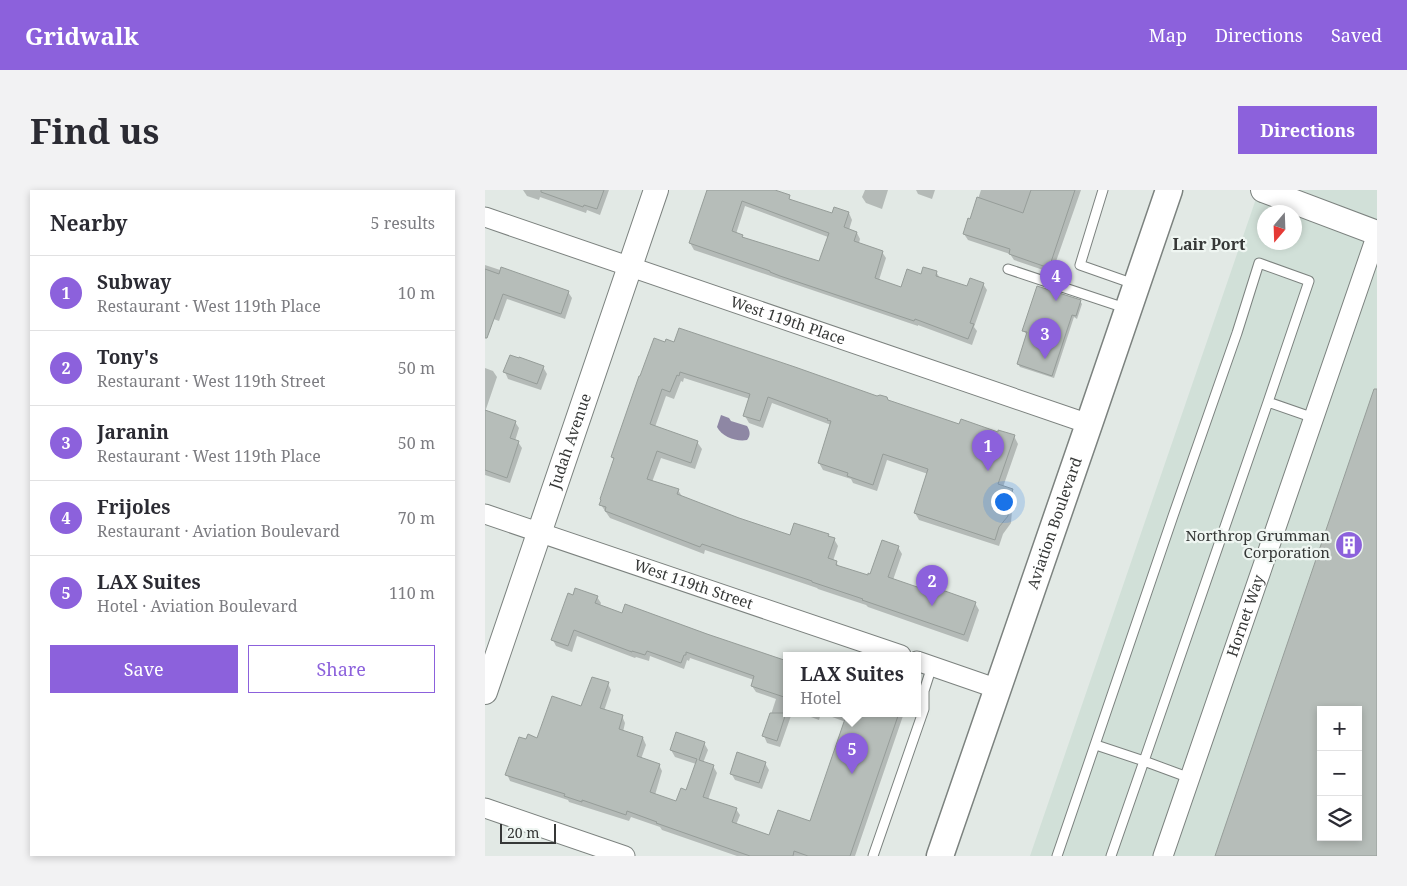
<!DOCTYPE html>
<html lang="en">
<head>
<meta charset="utf-8">
<style>
	:root { --surface:#fff; --page:#f2f2f3; --text:#2b2b33; --muted:#7c7c81; --line:#e1e1e2; --accent:#8c61dc }
	body { margin:0; font-family:"Noto Serif",serif; background:var(--page); color:var(--text) }
	.controls { position:absolute; right:15px; bottom:15px; display:grid; overflow:hidden; border-radius:0px; box-shadow:0 2px 8px #0003 }
	.controls button { width:45px; height:45px; display:grid; place-items:center; padding:0; border:0; border-bottom:1px solid var(--line); background:var(--surface); color:var(--text); font:25px sans-serif }
	.compass { position:absolute; left:772px; top:15px; width:45px; height:45px; border-radius:50%; background:var(--surface); box-shadow:0 2px 8px #0003; rotate:199deg }
	.scale { position:absolute; left:15px; bottom:12px; width:56px; box-sizing:border-box; padding-left:5px; border:2px solid #363837; border-top:0; font-size:14px; line-height:18px; white-space:nowrap; color:#363837; -webkit-text-stroke:4px #eff6f2; paint-order:stroke }
	.you { position:absolute; left:518px; top:311px; width:18px; height:18px; margin:-12px; border:4px solid #fff; border-radius:50%; background:#1a73e8; box-shadow:0 0 0 8px #1a73e833 }
	.badge { display:grid; place-items:center; width:32px; height:32px; border-radius:50%; background:var(--accent); color:#fff; font-size:16px; font-weight:700 }
	.pin { position:absolute; translate:-50% -41px; filter:drop-shadow(0 1px 2px #0008) }
	.pin::after { content:''; position:absolute; top:26px; width:18px; height:15px; background:inherit; clip-path:polygon(0 0,100% 0,50% 100%) }
	.popup { position:absolute; left:298px; top:462px; width:138px; height:65px; box-sizing:border-box; display:grid; place-content:center; border-radius:0px; background:var(--surface); filter:drop-shadow(0 1px 4px #0005); font-size:16px; white-space:nowrap; color:var(--muted) }
	.popup b { font-size:19px; color:var(--text) }
	.popup::after { content:''; position:absolute; left:50%; top:100%; margin-left:-10px; border:10px solid transparent; border-top-color:var(--surface) }
	.list { margin:0; padding:0; list-style:none }
	h2 { display:flex; justify-content:space-between; align-items:center; height:65px; margin:0; padding:0 20px; font-size:21px }
	h2 small { font-size:16px; font-weight:400; color:var(--muted) }
	.list li { display:grid; grid-template-columns:32px 1fr auto; gap:15px; align-items:center; box-sizing:border-box; height:75px; padding:0 20px; border-top:1px solid var(--line) }
	.list b { display:block; font-size:19px; white-space:nowrap }
	.list p { margin:0; font-size:16px; white-space:nowrap; color:var(--muted) }
	.list em { font-size:16px; font-style:normal; color:var(--muted) }
	.actions { display:flex; gap:10px; padding:15px 20px }
	.actions a { flex:1; padding:11px 0; border:1px solid var(--accent); border-radius:0px; text-align:center; font-size:18px; color:var(--accent) }
	.actions .main { background:var(--accent); color:#fff }
	.icon { flex:none; width:28px; height:28px; fill:none; stroke:currentColor; stroke-width:2; stroke-linecap:round; stroke-linejoin:round }
	.map { position:relative; flex:none; width:892px; height:666px; overflow:hidden; border-radius:0px }
	header { display:flex; align-items:center; gap:30px; box-sizing:border-box; height:70px; padding:0 25px; background:var(--accent); color:#fff }
	header strong { font-size:24px }
	nav { display:flex; gap:28px; margin-inline-start:auto; font-size:18px }
	.intro { display:flex; align-items:center; justify-content:space-between; box-sizing:border-box; height:120px; padding:0 30px }
	h1 { margin:0; font-size:35px }
	.button { padding:12px 22px; border-radius:0px; background:var(--accent); color:#fff; font-size:18px; font-weight:700 }
	main { display:flex; gap:30px; padding:0 30px }
	aside { flex:1; background:var(--surface); border-radius:0px; box-shadow:0 2px 8px #0003 }
	.map>svg:first-child { display:block }
	.built { fill:#d1e0d8; fill-rule:evenodd }
	.water { fill:#8e87a4 }
	.shadow { fill:#0003; fill-rule:evenodd }
	.building { fill:#b6bdb9; stroke:#969d99; fill-rule:evenodd }
	.lines { fill:none; stroke-linecap:round; stroke-linejoin:round }
	.service-casing { stroke:#7c827f; stroke-width:11 }
	.minor-casing { stroke:#7c827f; stroke-width:21 }
	.tertiary-casing { stroke:#7c827f; stroke-width:26 }
	.secondary-casing { stroke:#7c827f; stroke-width:29 }
	.service { stroke:#fff; stroke-width:9 }
	.minor { stroke:#fff; stroke-width:19 }
	.tertiary { stroke:#fff; stroke-width:24 }
	.secondary { stroke:#fff; stroke-width:26 }
	.labels { text-anchor:middle; stroke-width:4.5; stroke-linejoin:round; paint-order:stroke }
	.street-label { font-size:15px; fill:#363837; stroke:#eff6f2 }
	.poi-label { font-size:15px; fill:#363837; stroke:#eff6f2; text-anchor:end }
	.neighbourhood-label { font-size:16px; font-weight:bold; fill:#363837; stroke:#eff6f2 }
</style>
</head>
<body>
<header>
<strong>Gridwalk</strong>
<nav><a>Map</a><a>Directions</a><a>Saved</a></nav>
</header>
<div class="intro"><h1>Find us</h1><a class="button">Directions</a></div>
<main>
<aside>
<h2>Nearby<small>5 results</small></h2>
<ul class="list">
<li><span class="badge">1</span><div><b>Subway</b><p>Restaurant · West 119th Place</p></div><em>10 m</em></li>
<li><span class="badge">2</span><div><b>Tony's</b><p>Restaurant · West 119th Street</p></div><em>50 m</em></li>
<li><span class="badge">3</span><div><b>Jaranin</b><p>Restaurant · West 119th Place</p></div><em>50 m</em></li>
<li><span class="badge">4</span><div><b>Frijoles</b><p>Restaurant · Aviation Boulevard</p></div><em>70 m</em></li>
<li><span class="badge">5</span><div><b>LAX Suites</b><p>Hotel · Aviation Boulevard</p></div><em>110 m</em></li>
</ul>
<div class="actions"><a class="main">Save</a><a>Share</a></div>
</aside>
<div class="map">
<svg width="892" height="666" viewBox="0 0 892 666">
	<rect width="100%" height="100%" fill="#e2e9e5"/>
	<path class="built" d="M774,0H892V666H545ZM779,22H809V52H779ZM836,520H873V647H836Z"/>
	<path class="water" d="M236,225L244,228L246,231L262,236C265,241 266,245 262,250C252,252 237,247 232,237Z"/>
	<path class="shadow" d="M38,0H124L115,25L102,20L101,23L55,7L54,10L42,6Z
		M223,0H277L348,25L350,19L364,23L367,30L364,40L372,43L375,49L374,53L397,62L401,68L394,90L417,98L437,85L451,82L455,88L483,98L498,94L502,100L489,137L492,141L487,155L433,135V136L209,60L205,53ZM260,16L343,47L334,73L258,48L257,46L251,44Z
		M380,0H403L397,19L381,13L377,7Z
		M431,0H450L447,9L433,4Z
		M496,0H596L567,83L529,70L525,64L483,50L479,44L486,30Z
		M0,75L83,102L87,108L80,129L22,109L14,131L0,126Z
		M595,111L597,114L592,129L589,127L569,188L535,177L533,174L543,144L540,143L539,141Z
		M169,150L403,211L475,236L529,246L533,254L518,297L527,300L531,307L527,321L526,333L518,344L514,356L434,330L430,323L443,284L402,270L392,301L368,293L366,289L338,280L334,273L346,235L287,213L278,238L264,233L260,226L265,209L199,188L198,192L196,191L189,209L181,206L170,237L212,252L217,259L210,279L176,268L167,292L193,300L198,308L253,329L306,346L343,345L344,347L349,349L353,356L348,371L351,372L354,377L384,386L386,385L413,357L417,364L408,390L442,402L490,413L494,420L483,452L383,417L381,415L333,399L332,398L220,360L219,364L125,328L116,315L129,271L127,267Z
		M58,177L62,184L56,200L23,189L20,182Z
		M0,178L8,181L12,187L0,222L30,232L34,238L30,251L33,252L37,258L25,293L0,285Z
		M112,407L116,413L115,416L138,424L141,416L302,472V523H307L295,557L282,553L279,546L291,509L271,502L267,496L269,490L205,468L204,471L202,470L199,479L165,466L164,471L151,467L150,468L92,446L87,462L71,456L68,450Z
		M123,494L126,500L119,521L137,526L140,533L138,542L158,548L161,555L156,569L174,575L177,581L170,605L192,612L202,601L211,574L190,567L186,560L219,553L223,560L218,573L228,576L232,583L223,610L251,619L255,625L251,635L285,647L326,632L361,532L336,523L334,530L315,523H419L370,666H252L177,640L175,637L146,627L144,631L84,612L83,610L25,591L22,584L42,551L52,549L97,518Z
		M280,573L284,580L277,599L250,590L246,583Z"/>
	<path class="building" d="M56,0H119L112,19L99,15L98,17L56,2Z
		M222,0H290L305,5L304,9L347,23L349,17L364,22L359,37L372,42L369,51L398,61L390,88L416,97L422,79L436,84L438,77L452,81L451,86L482,96L485,88L499,93L485,133L489,134L483,149L430,129L429,131L295,86L285,82V81L204,53ZM257,11L344,43L334,71L257,47L258,45L247,41Z
		M546,0H590L564,78L524,64L525,59L478,44L483,28L485,29L492,7L538,23Z
		M16,77L84,101L76,124L18,104L2,148H0V79L14,84Z
		M552,96L596,110L591,126L587,125L567,186L532,174L542,142L537,141Z
		M194,138L310,177L375,200L392,206L395,205L402,207L403,210L409,212L474,234L476,229L513,242V240L530,245L513,294L528,299L523,313V326L514,337L510,350L429,323L443,279L398,264L388,295L362,286L363,283L333,273L346,231L342,230L343,229L283,207L275,231L258,226L265,204L195,182L194,186L192,185L185,202L177,199L165,234L213,251L206,273L172,261L162,289L194,299L192,304L254,328L305,345L309,333L344,344L343,346L350,348L343,368L352,371L351,375L383,385V383L385,384L397,350L414,356L403,387L441,400L443,395L491,412L479,445L377,410L378,409L327,392V391L217,354L215,357L120,321L121,317L114,315L116,310L115,309L129,268L126,267L154,186H155L169,148L180,152L181,149L189,152Z
		M25,165L34,168V167L59,176L52,194L18,182Z
		M889,199H892V666H730ZM836,520H873V647H836Z
		M0,220L31,231L25,248L34,251L22,288L0,280Z
		M90,398L113,406L110,413L137,423L140,414L222,444L302,471V508L266,496L269,486L201,462V465H199L196,473L162,461L160,465L147,461V462L89,440L83,456L66,450L83,403L88,405Z
		M107,487L124,492L115,518L138,525L134,539L158,547L152,566L175,574L165,602L191,611L196,598L201,600L212,569L185,560L191,542L220,552L214,570L229,575L218,607L252,618L247,632L284,645L293,620L325,631L362,523H414L365,666H323L309,661L308,666H265L171,633L172,632L142,621L141,625L97,610V612L79,606L80,604L20,585L34,547L41,549L43,544L52,548L67,506L96,516Z
		M285,523H301L292,551L277,546Z
		M252,562L281,572L274,593L245,584Z"/>
	<g class="lines">
		<g class="service-casing">
			<path id="service" d="M618,0L595,75L649,94
				M523,79L640,118
				M611,555L659,571L783,212
				M388,666L439,519V501L447,476
				M572,666L688,326L752,143L774,73L824,91L783,212L829,228
				M626,666L659,571L705,588"/>
		</g>
		<g class="minor-casing">
			<g id="minor">
				<path id="s1" d="M0,27L604,234"/>
				<path id="s2" d="M0,324L416,465"/>
				<path d="M432,471L513,499"/>
				<path d="M0,618L140,666"/>
				<path id="s3" d="M678,666L892,44"/>
			</g>
		</g>
		<g class="tertiary-casing">
			<g id="tertiary">
				<path d="M778,0L892,43"/>
				<path id="s4" d="M0,502L171,0"/>
			</g>
		</g>
		<g class="secondary-casing">
			<g id="secondary">
				<path id="s5" d="M455,666L604,234L684,0"/>
			</g>
		</g>
		<use href="#service" class="service"/>
		<use href="#minor" class="minor"/>
		<use href="#tertiary" class="tertiary"/>
		<use href="#secondary" class="secondary"/>
	</g>
	<defs>
		<g id="building-disc" transform="scale(1.4375)"><circle r="9.5" fill="#8c61dc" stroke="#eff6f2"/><path d="M-4-6H4V6H1V3H-1V6H-4ZM-2.5-4.3h1.7v1.8h-1.7ZM.8-4.3h1.7v1.8H.8ZM-2.5-1h1.7V.8h-1.7ZM.8-1h1.7V.8H.8Z" fill="#fff"/></g>
	</defs>
	<g fill-rule="evenodd">
		<use href="#building-disc" x="864" y="355"/>
	</g>
	<g class="labels">
		<g class="street-label">
			<text dy="5" stroke="none"><textPath href="#s1" startOffset="320">West 119th Place</textPath></text>
			<text dy="5" stroke="none"><textPath href="#s4" startOffset="265">Judah Avenue</textPath></text>
			<text dy="5" stroke="none"><textPath href="#s5" startOffset="352">Aviation Boulevard</textPath></text>
			<text dy="5" stroke="none"><textPath href="#s2" startOffset="220">West 119th Street</textPath></text>
			<text dy="5" stroke="none"><textPath href="#s3" startOffset="254">Hornet Way</textPath></text>
		</g>
		<g class="poi-label">
			<text x="845" y="351">Northrop Grumman<tspan x="845" dy="17">Corporation</tspan></text>
		</g>
		<g class="neighbourhood-label">
			<text x="724" y="60">Lair Port</text>
		</g>
	</g>
</svg>
<div class="controls">
<button>+</button>
<button>−</button>
<button><svg class="icon" aria-label="layers" viewBox="0 0 24 24"><path d="M12 4l9 5-9 5-9-5zM3 14l9 5 9-5"/></svg></button>
</div>
<svg class="compass" viewBox="-18 -18 36 36"><path d="M0-13l5 13h-10z" fill="#e53935"/><path d="M0 13l5-13h-10z" fill="#7c7c81"/></svg>
<div class="scale">20 m</div>
<div class="you"></div>
<div class="pin badge" style="left:503px;top:281px">1</div>
<div class="pin badge" style="left:447px;top:416px">2</div>
<div class="pin badge" style="left:560px;top:169px">3</div>
<div class="pin badge" style="left:571px;top:111px">4</div>
<div class="pin badge" style="left:367px;top:584px">5</div>
<div class="popup"><b>LAX Suites</b>Hotel</div>
</div>
</main>
</body>
</html>
